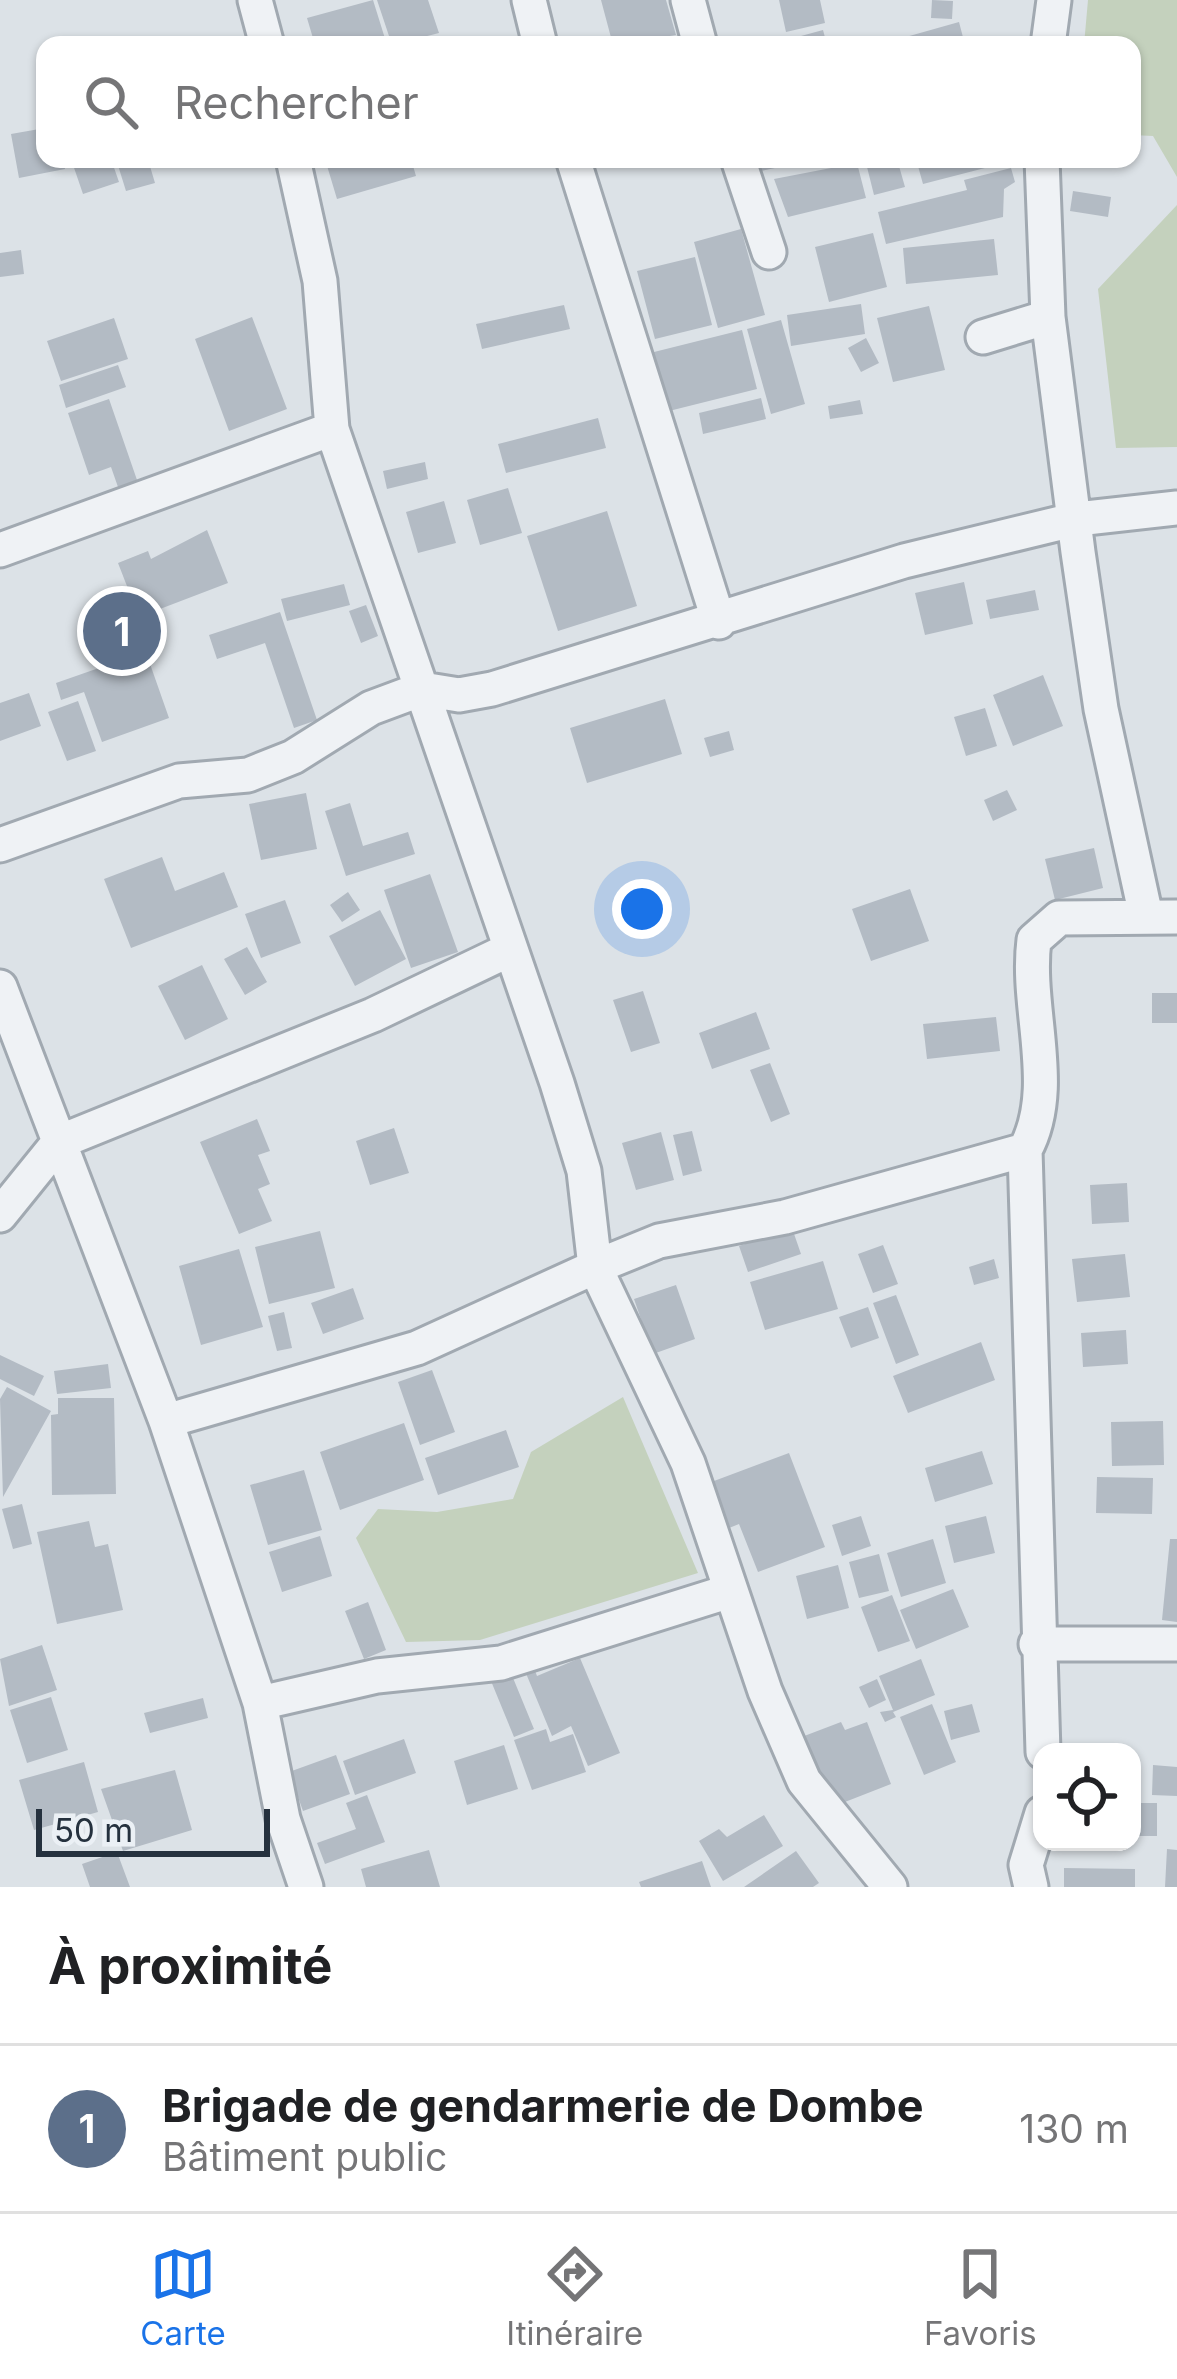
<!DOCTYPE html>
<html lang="fr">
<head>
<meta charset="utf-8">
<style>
	:root { --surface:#fff; --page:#f6f6f6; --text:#202124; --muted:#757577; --line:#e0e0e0; --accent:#1a73e8 }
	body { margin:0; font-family:Inter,sans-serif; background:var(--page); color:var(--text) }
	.controls { position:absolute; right:36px; bottom:36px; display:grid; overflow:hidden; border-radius:24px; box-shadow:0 3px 9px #0004 }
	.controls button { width:108px; height:108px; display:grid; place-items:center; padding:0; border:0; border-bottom:3px solid var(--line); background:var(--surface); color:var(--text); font:60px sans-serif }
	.scale { position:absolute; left:36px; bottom:30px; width:234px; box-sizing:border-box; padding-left:12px; border:6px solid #25313e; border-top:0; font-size:33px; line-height:42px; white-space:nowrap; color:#25313e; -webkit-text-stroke:9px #ebf0f5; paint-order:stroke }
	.you { position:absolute; left:642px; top:909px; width:42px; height:42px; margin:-30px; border:9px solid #fff; border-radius:50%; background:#1a73e8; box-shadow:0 0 0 18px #1a73e833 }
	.badge { display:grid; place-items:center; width:78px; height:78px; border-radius:50%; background:var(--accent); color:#fff; font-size:39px; font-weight:700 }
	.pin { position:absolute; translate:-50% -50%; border:6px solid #fff; box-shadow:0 3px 12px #0006 }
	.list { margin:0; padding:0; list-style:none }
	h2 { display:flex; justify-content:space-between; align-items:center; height:156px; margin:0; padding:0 48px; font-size:51px }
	h2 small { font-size:39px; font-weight:400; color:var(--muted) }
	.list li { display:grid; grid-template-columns:78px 1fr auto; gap:36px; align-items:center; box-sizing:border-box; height:168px; padding:0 48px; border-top:3px solid var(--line) }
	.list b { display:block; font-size:45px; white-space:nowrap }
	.list p { margin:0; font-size:39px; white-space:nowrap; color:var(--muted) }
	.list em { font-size:39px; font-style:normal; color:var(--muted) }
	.icon { flex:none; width:66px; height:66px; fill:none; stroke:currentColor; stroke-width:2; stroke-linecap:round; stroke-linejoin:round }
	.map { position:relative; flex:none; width:1177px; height:1887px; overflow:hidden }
	.search { position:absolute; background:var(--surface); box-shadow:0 3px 9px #0004; left:36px; right:36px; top:36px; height:132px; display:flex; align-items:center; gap:30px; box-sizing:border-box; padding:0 42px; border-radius:24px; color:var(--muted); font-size:45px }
	.sheet { height:324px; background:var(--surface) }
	nav { display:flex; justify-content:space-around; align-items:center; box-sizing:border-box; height:168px; border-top:3px solid var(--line); background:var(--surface); font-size:33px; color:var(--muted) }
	nav a { display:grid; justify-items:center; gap:6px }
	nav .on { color:var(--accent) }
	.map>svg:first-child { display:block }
	.green { fill:#c4d1bd }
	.building { fill:#b3bbc4 }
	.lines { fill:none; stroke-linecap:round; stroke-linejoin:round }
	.minor-casing { stroke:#a1a9b1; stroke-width:39 }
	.minor { stroke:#eff2f5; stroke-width:33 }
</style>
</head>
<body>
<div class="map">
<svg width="1177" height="1887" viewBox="0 0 1177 1887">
	<rect width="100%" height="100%" fill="#dce2e7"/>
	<path class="green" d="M1088,0H1177V177L1153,136L1132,135V45H1084Z
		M1177,205V447L1116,448L1098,289Z
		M623,1397L698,1573L480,1640L406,1642L356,1538L378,1509L437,1512L513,1499L531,1452Z"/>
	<path class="building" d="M373,0L387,45H315L307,18Z
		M377,0H428L439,33L392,45Z
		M601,0H666L676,35L613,45Z
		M779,0H820L825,23L786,32Z
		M932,0L953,1L952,19L931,18Z
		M959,22L965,45H881V44Z
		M823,30L827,45H792L790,39Z
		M45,128V159H63L65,169L19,178L11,134Z
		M71,159H111L119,182L83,194Z
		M116,159H157L149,163L155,183L126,191Z
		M325,159H411L416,176L337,199Z
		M753,159H808V161L756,172Z
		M865,159H897L905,187L874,195Z
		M916,159H1011L1012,161L923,184Z
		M857,163L866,198L788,217L774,179Z
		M1011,168L1015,182L1004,189L1003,217L886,244L878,212L967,190L964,180Z
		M1073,191L1111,197L1108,217L1070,211Z
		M741,229L765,315L718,328L694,242Z
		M873,233L887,287L829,302L815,247Z
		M994,239L998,275L906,284L903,248Z
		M21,250L24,274L0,277V253Z
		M695,257L712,325L655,339L637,271Z
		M861,304L865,334L791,346L787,315Z
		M564,305L570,329L482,349L476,324Z
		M929,306L945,370L893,382L877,318Z
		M252,317L287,409L229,431L195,339Z
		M114,318L128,359L61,381L47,341Z
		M781,320L805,404L771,414L747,329Z
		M742,330L757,389L665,412L650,353Z
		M866,338L879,363L861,372L848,348Z
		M118,365L126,387L66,408L59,385Z
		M761,398L766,419L703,434L699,413Z
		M109,399L137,480L118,487L111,467L89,475L68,413Z
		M860,400L863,414L830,419L828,406Z
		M598,418L606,448L506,473L498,444Z
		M425,462L428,479L387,489L383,471Z
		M508,488L522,533L480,545L467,500Z
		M444,501L456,543L418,553L406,512Z
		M607,511L637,606L558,631L527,536Z
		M207,530L228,583L139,617L118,563L148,551L151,559Z
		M964,582L973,624L925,635L915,593Z
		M344,584L350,605L287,621L281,599Z
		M1035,590L1039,610L990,619L986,600Z
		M366,605L378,636L361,643L349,611Z
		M280,612L317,720L294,728L265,643L217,659L209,635Z
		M149,661L169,718L102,742L84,692L61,700L56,683L116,662L120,671Z
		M1043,675L1063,726L1013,746L993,695Z
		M29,693L41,726L0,741V703Z
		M665,699L682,754L587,783L570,728Z
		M78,701L96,751L67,761L48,712Z
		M985,708L997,746L966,756L954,717Z
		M729,731L734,750L710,757L704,738Z
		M1007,790L1017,810L993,821L984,800Z
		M306,793L317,849L261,860L249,804Z
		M350,803L363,846L408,832L415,854L346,876L325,811Z
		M1094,848L1103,888L1055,900L1045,859Z
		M162,857L175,891L224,872L238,907L131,948L104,879Z
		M430,874L458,952L411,968L384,890Z
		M910,889L929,941L871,961L852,909Z
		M348,892L360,910L342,922L330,905Z
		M285,900L301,943L261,958L245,914Z
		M380,910L406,959L355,986L329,936Z
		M247,947L267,982L245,995L224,959Z
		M202,965L228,1019L185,1040L158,986Z
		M643,991L660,1043L631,1052L613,1000Z
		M1152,993H1177V1023H1152Z
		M756,1012L770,1049L712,1069L699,1033Z
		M996,1017L1000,1051L927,1059L923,1024Z
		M770,1063L790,1114L771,1122L750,1070Z
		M257,1119L270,1151L258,1155L270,1184L258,1189L272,1221L239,1234L200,1142Z
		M394,1128L409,1173L370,1185L356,1141Z
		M692,1131L702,1171L683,1176L673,1135Z
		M661,1132L674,1180L636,1190L622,1143Z
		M1127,1183L1129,1222L1092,1224L1090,1185Z
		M792,1228L801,1254L748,1272L739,1246Z
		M320,1231L335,1288L269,1304L255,1247Z
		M883,1245L898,1284L873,1293L858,1254Z
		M239,1249L263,1327L201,1345L179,1266Z
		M1125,1254L1130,1297L1077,1302L1072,1259Z
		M994,1259L999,1278L974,1285L969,1267Z
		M823,1261L838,1309L765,1330L750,1282Z
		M676,1285L695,1339L653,1354L634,1299Z
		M353,1288L364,1319L323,1334L311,1303Z
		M896,1295L919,1355L896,1364L873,1303Z
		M868,1307L879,1338L851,1348L839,1317Z
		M284,1312L292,1348L277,1351L268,1316Z
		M1126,1330L1128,1364L1083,1367L1081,1333Z
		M981,1342L995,1380L908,1413L893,1376Z
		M0,1355L44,1376L34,1396L0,1379Z
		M108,1364L111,1388L57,1394L54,1371Z
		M432,1370L455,1432L420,1445L398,1382Z
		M7,1387L51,1411L3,1497L0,1399Z
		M58,1398H114L116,1494L52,1495L51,1415L58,1414Z
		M1163,1421L1164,1465L1112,1466L1111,1422Z
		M404,1423L424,1480L340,1510L320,1452Z
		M506,1430L519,1467L438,1495L425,1458Z
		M982,1451L993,1484L935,1502L925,1468Z
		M789,1453L825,1547L758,1572L739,1524L724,1530L706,1484Z
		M304,1470L322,1530L268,1545L250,1485Z
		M1097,1477L1153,1478L1152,1514L1096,1513Z
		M22,1504L32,1544L13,1549L2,1509Z
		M861,1516L871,1546L842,1556L832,1525Z
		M986,1516L995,1553L954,1563L945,1526Z
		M89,1521L95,1547L108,1544L123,1610L57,1624L37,1532Z
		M320,1536L332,1576L282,1592L269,1552Z
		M933,1539L946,1583L901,1597L887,1553Z
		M1170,1539H1177V1622L1162,1620Z
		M879,1554L889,1591L859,1598L849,1562Z
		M838,1565L849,1608L807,1619L796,1576Z
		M953,1589L969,1627L916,1649L900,1610Z
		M892,1595L910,1641L878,1652L861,1607Z
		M368,1602L386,1650L364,1659L345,1611Z
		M42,1645L57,1690L9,1706L0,1659Z
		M580,1658L620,1753L588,1766L571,1726L552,1736L525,1671L534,1668L537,1676Z
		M921,1659L935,1695L893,1712L896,1717L885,1722L880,1712L893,1710L879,1676Z
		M511,1673L534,1729L514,1737L491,1681Z
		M877,1679L886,1700L869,1708L859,1687Z
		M51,1697L68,1750L27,1763L10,1710Z
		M203,1698L208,1718L150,1733L144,1713Z
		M932,1704L956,1762L924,1775L900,1717Z
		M972,1704L980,1732L951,1740L944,1711Z
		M841,1722L845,1730L867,1722L891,1784L827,1809L799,1738Z
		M546,1729L550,1742L573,1734L586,1772L532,1790L514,1740Z
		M404,1739L416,1773L355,1795L343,1761Z
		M504,1745L518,1789L467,1805L454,1761Z
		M336,1755L350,1794L303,1811L289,1772Z
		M84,1762L98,1812L34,1830L19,1780Z
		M1153,1765L1177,1767V1796L1152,1795Z
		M175,1770L192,1830L123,1851L101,1789Z
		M367,1795L385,1842L325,1864L317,1843L356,1829L346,1803Z
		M1132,1803H1157V1836H1132Z
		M764,1815L783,1846L723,1881L699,1841L719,1829L727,1837Z
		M1167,1849L1177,1850V1887H1165Z
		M429,1850L440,1887H366L361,1869Z
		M796,1851L819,1883L813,1887H744Z
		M117,1852L130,1887H90L82,1864Z
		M702,1861L711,1887H641L639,1882Z
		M1064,1868L1135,1869V1887H1064Z"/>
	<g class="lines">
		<g class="minor-casing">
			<path id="minor" d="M255,0L267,45
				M529,0L540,45
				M688,0L700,45
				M1048,45L1054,0
				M573,159L719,622
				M738,159L769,252
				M1042,159L1048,317L1078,552L1101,709L1146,916
				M983,337L1048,317
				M0,550L332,429
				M0,845L179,781L248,775L293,757L371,708L422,689L459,695L492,689L904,561L1077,519L1177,508
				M0,987L166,1421L260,1703L283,1819L306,1887
				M1025,1150L1043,1752
				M0,1215L59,1142L373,1015L509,950
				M166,1421L417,1348L595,1267L584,1171L557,1083L332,429L320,281L293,159
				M1036,1644H1177
				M260,1703L377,1676L501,1663L730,1591
				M890,1887L804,1781L765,1691L688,1463L595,1267L659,1241L785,1217L1025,1150C1059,1087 1025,1009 1034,940L1059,918L1177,917
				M1031,1887L1026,1865L1042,1813"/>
		</g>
		<use href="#minor" class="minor"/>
	</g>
</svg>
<div class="controls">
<button><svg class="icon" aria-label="locate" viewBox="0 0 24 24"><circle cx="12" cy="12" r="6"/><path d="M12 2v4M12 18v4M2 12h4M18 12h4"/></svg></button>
</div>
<div class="scale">50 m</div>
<div class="you"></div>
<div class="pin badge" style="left:122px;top:631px;background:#5c6f8a">1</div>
<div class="search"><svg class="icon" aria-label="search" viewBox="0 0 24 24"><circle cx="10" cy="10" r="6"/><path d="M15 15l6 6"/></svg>Rechercher</div>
</div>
<section class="sheet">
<h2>À proximité<small></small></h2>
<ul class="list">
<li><span class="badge" style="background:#5c6f8a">1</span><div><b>Brigade de gendarmerie de Dombe</b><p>Bâtiment public</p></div><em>130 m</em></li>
</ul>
</section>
<nav>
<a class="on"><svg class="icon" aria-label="map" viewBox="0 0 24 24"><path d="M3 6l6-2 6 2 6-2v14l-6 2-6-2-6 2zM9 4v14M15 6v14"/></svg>Carte</a>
<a><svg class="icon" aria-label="directions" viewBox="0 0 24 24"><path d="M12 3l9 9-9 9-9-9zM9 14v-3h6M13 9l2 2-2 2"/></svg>Itinéraire</a>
<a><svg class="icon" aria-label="saved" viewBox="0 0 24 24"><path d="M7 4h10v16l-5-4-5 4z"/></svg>Favoris</a>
</nav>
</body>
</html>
